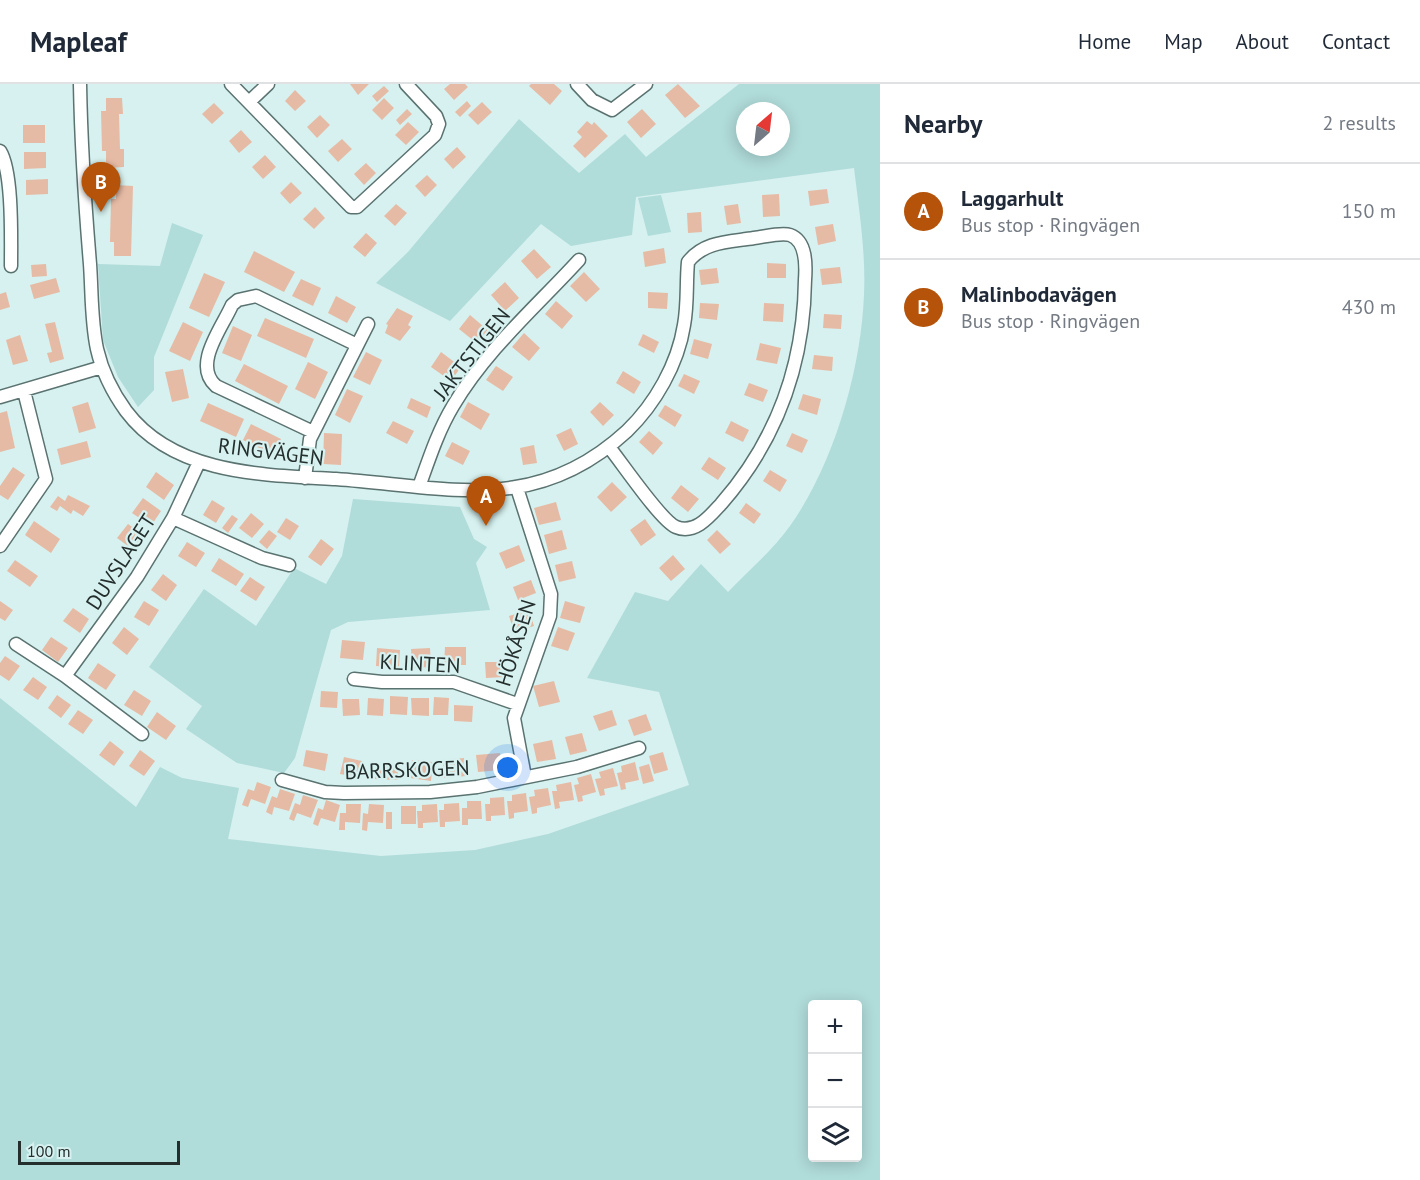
<!DOCTYPE html>
<html lang="en">
<head>
<meta charset="utf-8">
<style>
	:root { --surface:#fff; --page:#f6f6f7; --text:#1f2937; --muted:#747a83; --line:#e0e1e3; --accent:#b45309 }
	body { margin:0; font-family:"PT Sans",sans-serif; background:var(--page); color:var(--text) }
	.controls { position:absolute; right:18px; bottom:18px; display:grid; overflow:hidden; border-radius:6px; box-shadow:0 3px 15px #0003 }
	.controls button { width:54px; height:54px; display:grid; place-items:center; padding:0; border:0; border-bottom:2px solid var(--line); background:var(--surface); color:var(--text); font:30px sans-serif }
	.compass { position:absolute; left:736px; top:18px; width:54px; height:54px; border-radius:50%; background:var(--surface); box-shadow:0 3px 15px #0003; rotate:28deg }
	.scale { position:absolute; left:18px; bottom:15px; width:162px; box-sizing:border-box; padding-left:6px; border:3px solid #232e2d; border-top:0; font-size:16px; line-height:21px; white-space:nowrap; color:#232e2d; -webkit-text-stroke:4px #d6f1ef; paint-order:stroke }
	.you { position:absolute; left:508px; top:684px; width:21px; height:21px; margin:-15px; border:4px solid #fff; border-radius:50%; background:#1a73e8; box-shadow:0 0 0 9px #1a73e833 }
	.badge { display:grid; place-items:center; width:39px; height:39px; border-radius:50%; background:var(--accent); color:#fff; font-size:20px; font-weight:700 }
	.pin { position:absolute; translate:-50% -50px; filter:drop-shadow(0 2px 3px #0008) }
	.pin::after { content:''; position:absolute; top:32px; width:21px; height:18px; background:inherit; clip-path:polygon(0 0,100% 0,50% 100%) }
	.list { margin:0; padding:0; list-style:none }
	h2 { display:flex; justify-content:space-between; align-items:center; height:78px; margin:0; padding:0 24px; font-size:26px }
	h2 small { font-size:20px; font-weight:400; color:var(--muted) }
	.list li { display:grid; grid-template-columns:39px 1fr auto; gap:18px; align-items:center; box-sizing:border-box; height:96px; padding:0 24px; border-top:2px solid var(--line) }
	.list b { display:block; font-size:22px; white-space:nowrap }
	.list p { margin:0; font-size:20px; white-space:nowrap; color:var(--muted) }
	.list em { font-size:20px; font-style:normal; color:var(--muted) }
	.icon { flex:none; width:33px; height:33px; fill:none; stroke:currentColor; stroke-width:2; stroke-linecap:round; stroke-linejoin:round }
	.map { position:relative; flex:none; width:880px; height:1096px; overflow:hidden }
	header { display:flex; align-items:center; gap:36px; box-sizing:border-box; height:84px; padding:0 30px; background:var(--surface); border-bottom:2px solid var(--line) }
	header strong { font-size:28px }
	nav { display:flex; gap:33px; margin-inline-start:auto; font-size:21px }
	main { display:flex }
	aside { flex:1; background:var(--surface) }
	.map>svg:first-child { display:block }
	.green { fill:#b0dcda; fill-rule:evenodd }
	.building { fill:#e6bba5 }
	.lines { fill:none; stroke-linecap:round; stroke-linejoin:round }
	.street-casing { stroke:#5a7270; stroke-width:15 }
	.street { stroke:#fff; stroke-width:12 }
	.labels { text-anchor:middle; stroke-width:4.5; stroke-linejoin:round; paint-order:stroke }
	.street-label { font-size:21px; fill:#232e2d; stroke:#d6f1ef }
</style>
</head>
<body>
<header>
<strong>Mapleaf</strong>
<nav><a>Home</a><a>Map</a><a>About</a><a>Contact</a></nav>
</header>
<main>
<div class="map">
<svg width="880" height="1096" viewBox="0 0 880 1096">
	<rect width="100%" height="100%" fill="#d6f1ef"/>
	<path class="green" d="M739,0H880V1096H0V614L136,723L160,683L182,694L239,704L228,755L381,772L475,766L548,750L689,701L659,608L587,594L635,508L668,517L701,480L728,508C748,487 773,466 790,442C834,380 861,286 864,211C866,169 859,125 854,84L636,113L632,151L571,162L541,140L450,237L376,199L408,168L519,35L579,89L625,50L646,73ZM745,27H781V63H745ZM812,920H858V1074H812Z
		M661,111L671,148L648,152L638,114Z
		M172,139L203,151L154,273V306L138,323L118,293L103,256L98,180L160,182Z
		M353,415L460,423L474,455L487,463L476,479L490,526L348,538L331,546L295,674L284,689L237,679L186,645L202,622L149,583L204,505L256,542L294,484L326,500L342,472Z"/>
	<path class="building" d="M350,0H369L358,11Z
		M450,0H465L468,3L454,16L444,5Z
		M531,0H554L562,7L550,21L529,2Z
		M678,0L700,22L685,34L665,11Z
		M384,2L389,7L377,18L372,12Z
		M295,6L306,17L295,27L285,17Z
		M106,14H122L123,30H119L120,65H124V83L106,84V67H102L101,27H106Z
		M384,14L394,24L382,36L372,26Z
		M467,17L471,22L460,33L455,28Z
		M482,18L492,28L478,41L468,31Z
		M214,19L224,29L212,40L202,30Z
		M407,25L412,30L400,41L396,36Z
		M642,25L656,40L641,54L627,38Z
		M320,31L330,41L317,54L307,43Z
		M587,37L592,41L594,38L608,52L585,74L573,62L582,53L577,48Z
		M408,38L419,48L406,61L395,51Z
		M23,41H45V59H23Z
		M241,46L252,58L239,69L229,57Z
		M342,55L352,65L338,78L328,67Z
		M457,63L466,73L453,85L444,75Z
		M24,68H46V84L24,85Z
		M265,71L276,83L263,95L252,83Z
		M366,79L376,89L364,101L354,90Z
		M427,91L437,101L425,113L415,102Z
		M48,95V110L26,111V96Z
		M291,98L302,109L290,120L280,109Z
		M116,101L133,102L131,172H114V158H110L111,115H116Z
		M827,105L829,119L810,122L808,107Z
		M779,110L780,132L763,133L762,111Z
		M396,120L407,129L395,142L384,132Z
		M738,120L741,139L727,141L724,122Z
		M315,123L325,134L314,145L303,135Z
		M701,128L702,148L688,149L687,129Z
		M833,140L836,157L818,161L815,143Z
		M366,149L377,159L365,173L353,163Z
		M664,164L666,179L645,183L643,168Z
		M534,165L551,183L537,195L521,177Z
		M254,167L295,188L284,208L244,188Z
		M767,179L786,180V194H767Z
		M46,180L47,192L32,193L31,181Z
		M840,183L842,199L822,201L820,185Z
		M717,184L719,199L701,201L699,186Z
		M584,188L600,205L586,218L570,202Z
		M204,189L225,198L209,233L189,224Z
		M56,194L60,208L34,215L30,201Z
		M301,195L321,204L313,222L292,212Z
		M505,198L519,214L505,227L491,211Z
		M6,208L10,223L0,226V210Z
		M648,208L668,209L667,225L648,224Z
		M336,212L356,223L347,239L328,229Z
		M556,217L573,232L562,245L545,230Z
		M700,219L719,220L717,236L699,234Z
		M764,219L784,220L783,238L763,237Z
		M397,224L413,232L408,241L411,243L400,257L385,249L388,241L386,240Z
		M824,230L842,231L841,245L823,244Z
		M470,231L490,248L479,261L459,245Z
		M265,234L314,255L306,274L257,252Z
		M55,238L64,275L50,279L47,269L52,268L45,240Z
		M183,238L203,248L190,277L169,267Z
		M233,242L252,251L241,277L222,269Z
		M524,249L540,264L529,277L512,263Z
		M643,250L659,258L654,269L638,261Z
		M20,251L28,277L13,281L6,256Z
		M694,255L712,260L708,275L690,270Z
		M760,259L781,264L777,280L756,276Z
		M366,268L382,276L370,301L353,293Z
		M441,268L461,283L451,297L431,283Z
		M814,271L833,273L832,287L812,285Z
		M308,278L328,288L315,315L295,305Z
		M244,280L288,302L279,320L235,297Z
		M496,282L513,293L503,307L486,296Z
		M183,285L189,314L172,318L165,288Z
		M623,287L641,298L634,310L616,299Z
		M684,290L700,297L694,310L678,302Z
		M749,299L768,306L763,318L744,311Z
		M347,305L363,312L350,339L335,331Z
		M803,310L821,315L817,331L798,325Z
		M411,314L431,323L427,334L407,324Z
		M88,318L96,344L79,349L72,323Z
		M468,318L490,330L481,346L460,333Z
		M600,318L614,331L603,342L590,328Z
		M208,319L244,335L236,353L200,337Z
		M665,321L682,331L675,343L658,332Z
		M7,327L15,364L0,368V329Z
		M393,337L414,347L407,360L386,349Z
		M731,337L749,346L743,358L725,349Z
		M251,340L281,355L273,371L243,356Z
		M571,344L578,360L564,367L556,351Z
		M649,347L663,359L653,371L639,358Z
		M324,349L342,350L341,381L323,380Z
		M792,349L808,356L802,369L786,362Z
		M87,357L91,373L61,381L57,365Z
		M452,358L470,367L463,381L445,372Z
		M534,361L537,379L523,381L520,364Z
		M709,373L726,384L718,396L701,385Z
		M13,383L25,391L8,416L0,411V402Z
		M770,386L787,396L780,408L763,397Z
		M156,388L174,401L164,416L146,403Z
		M612,398L627,413L611,428L597,413Z
		M681,401L699,415L688,428L671,414Z
		M68,411L90,422L83,432L73,426L71,430L60,422L57,427L50,423L58,412L65,417Z
		M143,414L161,427L151,442L132,429Z
		M212,416L225,424L216,439L203,431Z
		M556,418L561,436L539,441L534,424Z
		M746,419L761,430L754,440L739,429Z
		M251,429L264,440L252,454L239,444Z
		M232,431L238,435L228,449L222,444Z
		M286,434L299,442L290,456L277,448Z
		M645,435L656,451L641,462L630,446Z
		M34,437L60,455L51,469L25,451Z
		M128,440L145,452L135,467L117,454Z
		M269,446L277,452L267,465L259,458Z
		M562,446L567,465L549,470L544,451Z
		M717,446L731,460L720,470L707,456Z
		M321,455L334,465L321,482L308,473Z
		M187,458L205,469L196,483L178,472Z
		M519,461L525,477L506,485L499,469Z
		M673,471L685,485L671,497L659,484Z
		M219,474L244,490L236,502L211,487Z
		M15,476L38,492L30,503L7,487Z
		M572,477L576,494L559,498L555,481Z
		M163,490L177,501L166,517L151,506Z
		M250,493L265,503L256,517L240,507Z
		M531,496L536,509L518,516L513,503Z
		M0,517L13,526L5,537L0,534Z
		M144,517L159,526L149,542L134,533Z
		M565,517L585,523L580,539L560,534Z
		M73,524L89,535L80,549L63,537Z
		M529,526L534,542L514,548L509,532Z
		M124,543L139,555L127,571L112,559Z
		M558,543L575,549L568,567L551,562Z
		M51,553L68,564L58,578L42,566Z
		M342,556L365,558L363,576L340,574Z
		M445,563H466V581H444Z
		M377,564L400,566L399,584L376,582Z
		M430,564L431,583L412,584L411,565Z
		M5,572L20,582L9,597L0,591V579Z
		M485,578H505V593L486,594Z
		M98,579L116,591L106,606L88,594Z
		M33,593L47,603L38,616L23,606Z
		M554,597L560,618L539,623L533,602Z
		M134,606L151,617L142,632L124,621Z
		M321,607L338,608L337,624L320,623Z
		M57,611L71,621L61,634L48,624Z
		M390,612L408,613L407,631L390,630Z
		M434,613L449,614L448,631H433Z
		M368,614L384,615L383,632L367,631Z
		M411,614H429V632L412,631Z
		M342,615H359L360,631L343,632Z
		M454,621L473,622L472,638L454,637Z
		M78,626L93,636L83,650L68,640Z
		M612,626L617,641L599,647L593,632Z
		M157,628L176,642L166,656L147,643Z
		M646,630L652,646L634,652L628,636Z
		M582,649L587,667L570,671L565,653Z
		M552,656L556,675L537,678L533,660Z
		M110,657L124,668L114,682L99,671Z
		M140,666L155,677L144,692L129,682Z
		M306,666L328,670L325,687L303,682Z
		M663,668L668,686L654,690L649,672Z
		M500,669L501,686L478,688L476,671Z
		M344,673L362,677L359,693L340,690Z
		M464,674L466,692L444,694L443,676Z
		M412,676L433,678L431,697L410,694Z
		M635,678L639,696L625,699L626,705L621,706L617,689L622,688L621,682Z
		M376,680H398V696L375,695Z
		M649,680L654,697L643,700L639,683Z
		M613,684L618,702L604,705L605,711L600,712L595,695L601,694L599,688Z
		M591,690L596,708L582,712L583,717L578,718L574,701L579,700L577,694Z
		M257,698L271,703L265,720L251,715L248,723L242,721L248,705L254,707Z
		M571,698L574,716L559,718L560,724L555,725L552,707H557L556,701Z
		M548,704L551,721L537,724V729L532,730L529,713L535,712L534,706Z
		M280,705L295,710L289,727L274,723L272,731L266,728L272,712L277,714Z
		M526,709L528,727L514,729V734L509,735L507,717H512V711Z
		M303,711L318,716L311,734L297,729L294,737L289,735L295,719L300,721Z
		M504,713L505,731L491,732V737H486L485,720H490V714Z
		M326,716L340,721L335,738L321,734L318,742L313,740L318,724L323,726Z
		M467,717H481L482,735H468V741H462V724H467Z
		M459,719L460,737L445,738V743H440L439,726H444V720Z
		M346,720H361L360,739L345,738V746H339L340,729H346Z
		M369,720L384,721L383,739L368,738L367,747L362,746L363,729L368,730Z
		M437,720L438,738L423,739V744H418L417,727H422V721Z
		M401,722H416V740H401Z
		M386,728H392V745H386Z"/>
	<g class="lines">
		<g class="street-casing">
			<path id="street" d="M80,0C81,60 85,120 90,180C92,208 91,237 97,265C102,287 113,309 126,327C174,391 264,391 336,395C448,403 535,432 627,347C655,320 678,280 684,241C688,220 686,199 688,178C704,157 730,158 754,154C764,153 781,148 790,151C807,157 806,182 805,196C804,281 777,356 721,420C710,432 695,451 676,443C661,437 622,379 609,363
				M231,0L351,123H357L435,51L439,40L436,32L406,0
				M577,0L592,16L612,26L646,0
				M249,18L268,0
				M0,67C13,88 11,155 11,182
				M0,313L102,283
				M313,348L216,302C192,281 222,244 232,221L238,216L256,212L357,261
				M305,394L310,355L368,240
				M419,403C429,375 438,347 453,322C486,266 536,223 579,176
				M517,404L551,510L550,532L514,634L525,693
				M173,434L262,474L289,481
				M0,462L46,395L24,307
				M16,560L65,592
				M354,595L382,598H454L517,620
				M142,650L65,592L137,493L173,434L199,378
				M282,696L325,708L344,709L430,708L477,703L577,683L639,664"/>
		</g>
		<use href="#street" class="street"/>
	</g>
	<g class="labels">
		<g class="street-label">
			<text transform="translate(472 270) rotate(-52)" y="7">JAKTSTIGEN</text>
			<text transform="translate(271 368) rotate(7)" y="7">RINGVÄGEN</text>
			<text transform="translate(121 478) rotate(-57)" y="7">DUVSLAGET</text>
			<text transform="translate(516 559) rotate(-73)" y="7">HÖKÅSEN</text>
			<text transform="translate(420 580) rotate(3)" y="7">KLINTEN</text>
			<text transform="translate(407 686) rotate(-2)" y="7">BARRSKOGEN</text>
		</g>
	</g>
</svg>
<div class="controls">
<button>+</button>
<button>−</button>
<button><svg class="icon" aria-label="layers" viewBox="0 0 24 24"><path d="M12 4l9 5-9 5-9-5zM3 14l9 5 9-5"/></svg></button>
</div>
<svg class="compass" viewBox="-18 -18 36 36"><path d="M0-13l5 13h-10z" fill="#e53935"/><path d="M0 13l5-13h-10z" fill="#747a83"/></svg>
<div class="scale">100 m</div>
<div class="you"></div>
<div class="pin badge" style="left:486px;top:442px">A</div>
<div class="pin badge" style="left:101px;top:128px">B</div>
</div>
<aside>
<h2>Nearby<small>2 results</small></h2>
<ul class="list">
<li><span class="badge">A</span><div><b>Laggarhult</b><p>Bus stop · Ringvägen</p></div><em>150 m</em></li>
<li><span class="badge">B</span><div><b>Malinbodavägen</b><p>Bus stop · Ringvägen</p></div><em>430 m</em></li>
</ul>
</aside>
</main>
</body>
</html>
